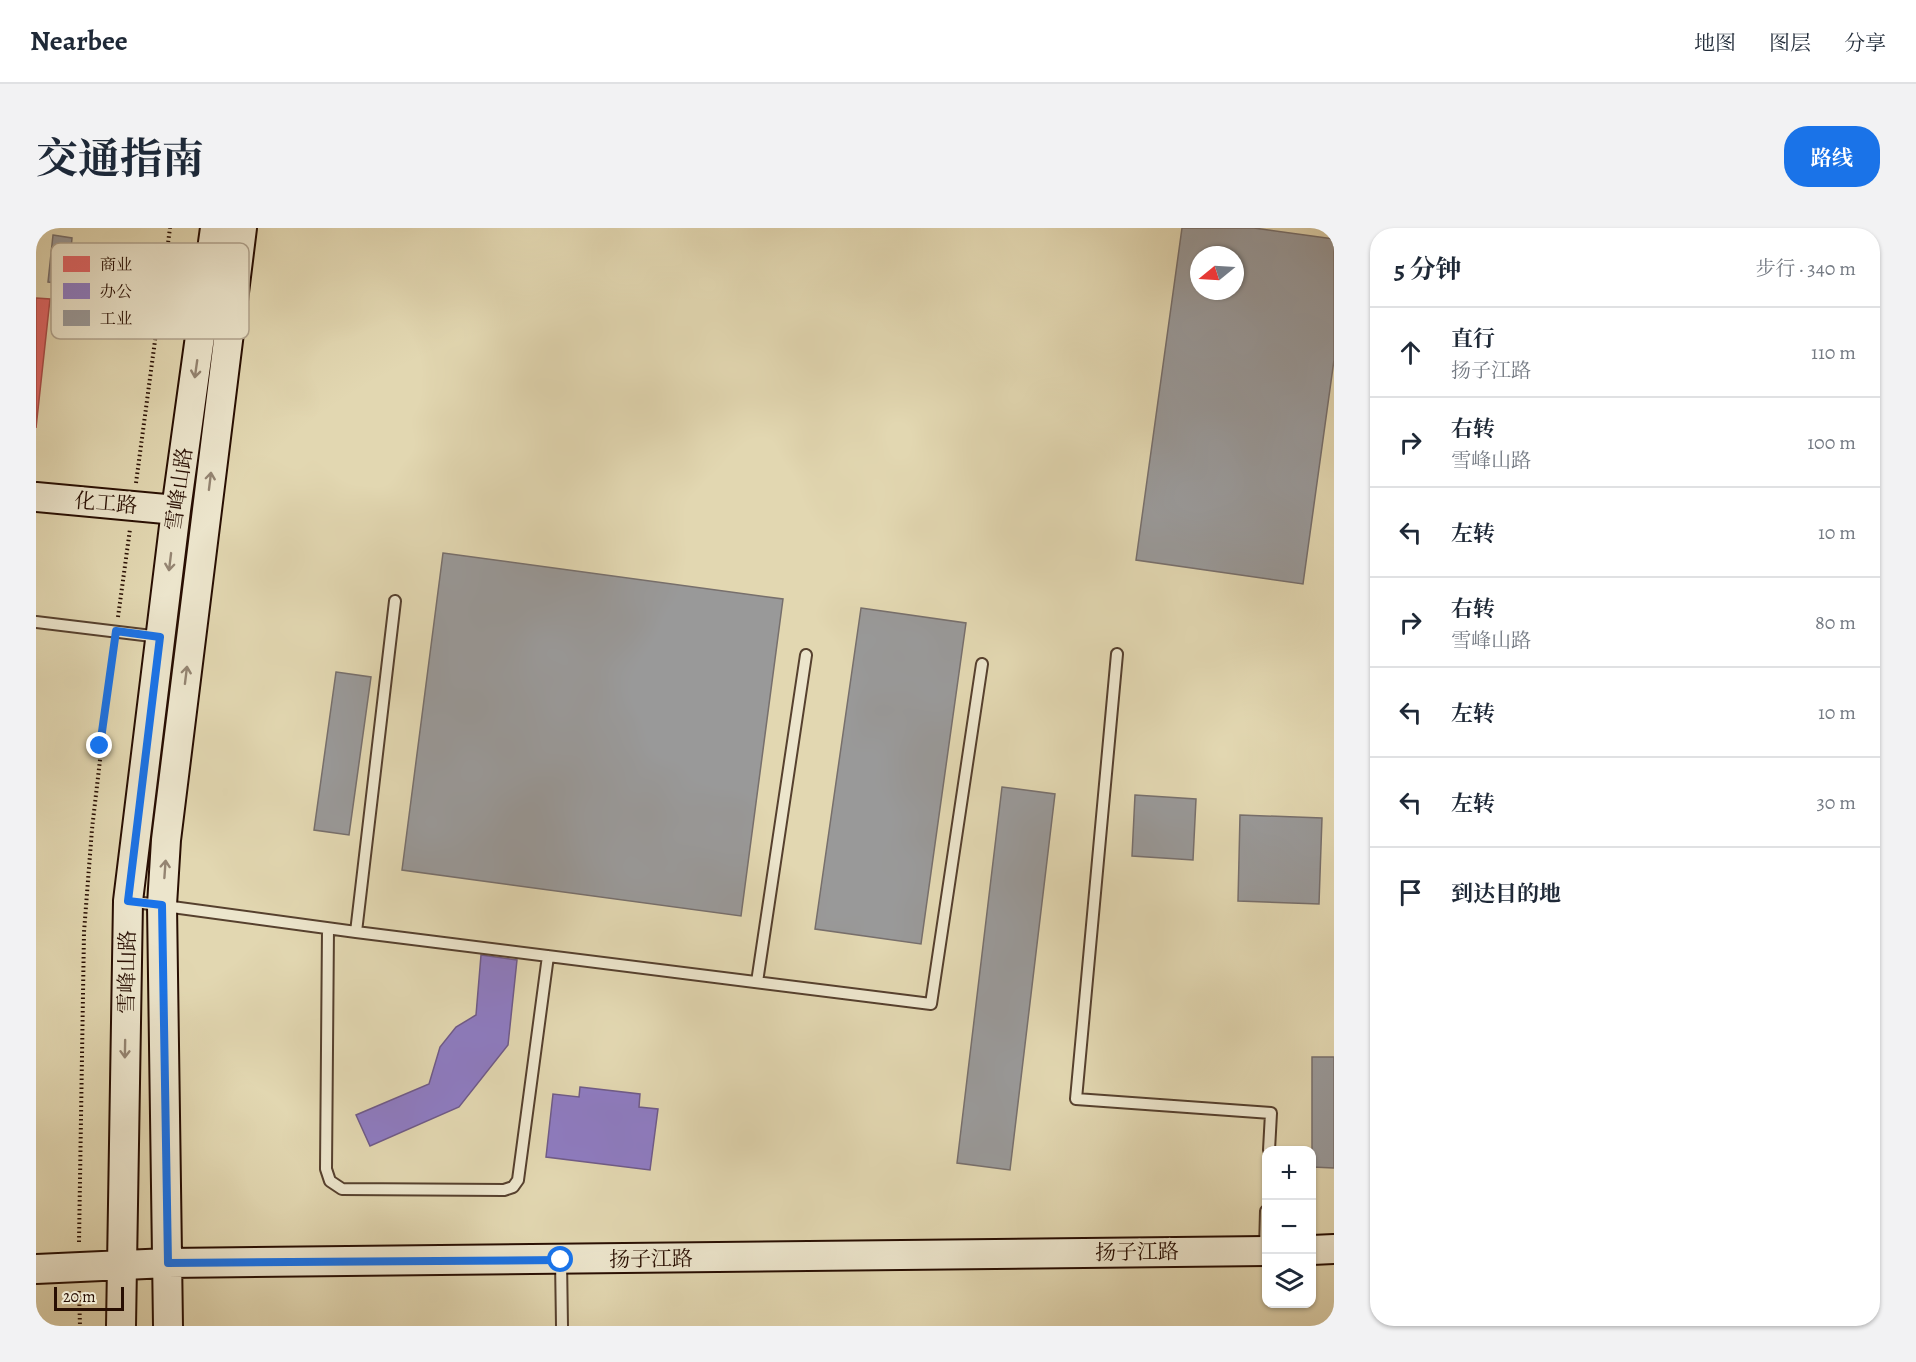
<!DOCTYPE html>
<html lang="zh">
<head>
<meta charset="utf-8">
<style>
	:root { --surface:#fff; --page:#f2f2f3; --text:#1f2937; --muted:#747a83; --line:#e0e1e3; --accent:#1a73e8 }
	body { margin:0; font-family:Alegreya,"Noto Serif SC",serif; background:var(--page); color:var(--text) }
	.controls { position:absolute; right:18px; bottom:18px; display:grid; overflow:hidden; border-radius:12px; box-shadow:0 2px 4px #0004 }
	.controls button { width:54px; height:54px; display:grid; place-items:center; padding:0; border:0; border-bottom:2px solid var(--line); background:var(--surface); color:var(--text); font:30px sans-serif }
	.compass { position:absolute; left:1154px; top:18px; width:54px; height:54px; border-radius:50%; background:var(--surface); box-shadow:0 2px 4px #0004; rotate:252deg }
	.scale { position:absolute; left:18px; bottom:15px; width:70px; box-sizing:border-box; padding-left:6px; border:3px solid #280e02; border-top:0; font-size:16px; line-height:21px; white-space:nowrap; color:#280e02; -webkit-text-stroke:4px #ece5cc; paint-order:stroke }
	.stop { position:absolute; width:18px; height:18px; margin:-14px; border:4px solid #1a73e8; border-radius:50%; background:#fff }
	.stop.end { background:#1a73e8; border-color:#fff; box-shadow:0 2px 6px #0008 }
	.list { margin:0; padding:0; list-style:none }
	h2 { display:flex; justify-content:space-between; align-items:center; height:78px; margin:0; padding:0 24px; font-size:26px }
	h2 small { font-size:20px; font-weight:400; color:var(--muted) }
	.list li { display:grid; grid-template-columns:39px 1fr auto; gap:18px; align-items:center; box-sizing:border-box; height:90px; padding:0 24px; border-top:2px solid var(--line) }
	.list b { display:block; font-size:22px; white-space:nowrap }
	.list p { margin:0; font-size:20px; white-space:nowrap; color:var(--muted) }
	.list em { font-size:20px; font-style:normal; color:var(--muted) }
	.icon { flex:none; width:33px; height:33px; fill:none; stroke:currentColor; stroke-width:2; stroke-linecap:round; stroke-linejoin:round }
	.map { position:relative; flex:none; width:1298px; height:1098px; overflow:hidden; border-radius:24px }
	header { display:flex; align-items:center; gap:36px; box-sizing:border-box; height:84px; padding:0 30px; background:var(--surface); border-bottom:2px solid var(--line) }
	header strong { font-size:28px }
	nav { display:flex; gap:33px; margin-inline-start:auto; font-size:21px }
	.intro { display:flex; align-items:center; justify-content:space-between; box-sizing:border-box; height:144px; padding:0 36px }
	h1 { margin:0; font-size:42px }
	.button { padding:15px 27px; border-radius:24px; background:var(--accent); color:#fff; font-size:21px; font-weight:700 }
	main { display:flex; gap:36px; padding:0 36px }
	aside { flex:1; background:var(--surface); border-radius:24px; box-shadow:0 2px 4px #0004 }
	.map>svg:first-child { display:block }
	.shops { fill:#e06666; stroke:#a94c48; stroke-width:1.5 }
	.offices { fill:#8e7cc3; stroke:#6f5b89; stroke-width:1.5 }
	.industry { fill:#999; stroke:#776f6c; stroke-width:1.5; fill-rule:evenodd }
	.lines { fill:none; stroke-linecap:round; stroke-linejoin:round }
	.lane-casing { stroke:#56402e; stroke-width:14 }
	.secondary-casing { stroke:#280e02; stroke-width:32 }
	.path { stroke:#280e02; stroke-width:4; stroke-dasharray:1.5 3; stroke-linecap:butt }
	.lane { stroke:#ece5cc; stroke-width:10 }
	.secondary { stroke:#ece5cc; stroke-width:28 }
	.oneway { stroke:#948471 }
	.route { stroke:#1a73e8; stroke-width:8 }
	.labels { text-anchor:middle; stroke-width:6; stroke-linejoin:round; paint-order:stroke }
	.street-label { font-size:21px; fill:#280e02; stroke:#ece5cc }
	.key { fill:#ece5cc; stroke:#b1a48f; stroke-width:1.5 }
	.key-label { font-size:16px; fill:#280e02 }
</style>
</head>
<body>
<header>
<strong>Nearbee</strong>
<nav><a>地图</a><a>图层</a><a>分享</a></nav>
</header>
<div class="intro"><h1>交通指南</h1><a class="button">路线</a></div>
<main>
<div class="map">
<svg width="1298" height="1098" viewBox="0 0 1298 1098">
	<rect width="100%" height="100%" fill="#e2d7b1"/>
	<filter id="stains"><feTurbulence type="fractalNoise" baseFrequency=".00333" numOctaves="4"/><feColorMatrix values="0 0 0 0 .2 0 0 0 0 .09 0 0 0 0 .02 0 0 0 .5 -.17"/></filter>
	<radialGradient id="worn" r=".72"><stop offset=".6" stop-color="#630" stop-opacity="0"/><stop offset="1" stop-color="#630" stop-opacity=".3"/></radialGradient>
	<path class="shops" d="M0,70L14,71L0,200Z"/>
	<path class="offices" d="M445,727L481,732L472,817L423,879L334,918L320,887L393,856L404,819L420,799L440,787Z
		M544,859L604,866L603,879L622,881L614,942L510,929L517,866L543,869Z"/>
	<path class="industry" d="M1146,0H1218L1298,11V132L1267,356L1100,332ZM1163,27H1199V63H1163Z
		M17,7L36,10L32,56L12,54Z
		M407,325L747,371L705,688L366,642Z
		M825,380L930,395L885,716L779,701Z
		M300,444L335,449L313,607L278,602Z
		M966,559L1019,566L974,942L921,935Z
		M1099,567L1160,571L1157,632L1096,628Z
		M1204,587L1286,590L1283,676L1202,673Z
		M1276,829H1298V940L1276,939Z"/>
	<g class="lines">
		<g class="lane-casing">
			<path id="lane" d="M0,394L124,409
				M1081,426L1040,871L1235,885L1233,922
				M92,673L320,704L895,776L946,436
				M292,701L290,941L294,953L306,961L468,962L477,959L482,952L512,728
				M320,704L359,373
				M721,754L770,427
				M1229,1022L1230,983
				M525,1032L526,1098"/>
		</g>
		<g class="secondary-casing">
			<path id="secondary" d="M0,269L140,282
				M1276,1022L1298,1021
				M0,1041L132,1035L1230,1023
				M85,1098L92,673L140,282L179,0
				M132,1098L126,677L130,612L206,0"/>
		</g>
		<path class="path" d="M100,255L134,0
			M82,389L94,301
			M43,1014L48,704L56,601L77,420
			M43,1063L44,1098"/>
		<use href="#lane" class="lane"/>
		<use href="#secondary" class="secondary"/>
	</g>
	<defs><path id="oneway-shaft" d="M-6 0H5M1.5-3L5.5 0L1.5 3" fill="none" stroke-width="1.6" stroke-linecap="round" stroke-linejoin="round" transform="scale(1.5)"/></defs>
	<g class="oneway">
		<use href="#oneway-shaft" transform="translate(160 141) rotate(98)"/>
		<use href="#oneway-shaft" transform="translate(174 253) rotate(-83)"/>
		<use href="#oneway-shaft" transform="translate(134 334) rotate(97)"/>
		<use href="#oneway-shaft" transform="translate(150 447) rotate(-83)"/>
		<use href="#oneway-shaft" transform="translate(129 641) rotate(-86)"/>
		<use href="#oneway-shaft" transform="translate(89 821) rotate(91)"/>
	</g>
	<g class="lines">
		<path class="route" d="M64,518L80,403L124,409L92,673L126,677L132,1035L525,1032"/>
	</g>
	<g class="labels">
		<g class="street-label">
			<text transform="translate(143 261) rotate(-82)" y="7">雪峰山路</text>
			<text transform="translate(70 275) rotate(5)" y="7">化工路</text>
			<text transform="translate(91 744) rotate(-89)" y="7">雪峰山路</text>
			<text transform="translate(1101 1024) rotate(-1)" y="7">扬子江路</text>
			<text transform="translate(615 1031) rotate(-1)" y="7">扬子江路</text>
		</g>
	</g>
	<rect x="15" y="15" width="198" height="96" rx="9" class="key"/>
	<rect x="27" y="28" width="27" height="16" fill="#e06666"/>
	<rect x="27" y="55" width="27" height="16" fill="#8e7cc3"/>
	<rect x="27" y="82" width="27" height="16" fill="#999"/>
	<g class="key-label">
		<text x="64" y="42">商业</text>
		<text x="64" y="69">办公</text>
		<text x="64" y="96">工业</text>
	</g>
	<rect width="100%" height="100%" filter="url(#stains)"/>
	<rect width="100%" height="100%" fill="url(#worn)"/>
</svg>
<div class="controls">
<button>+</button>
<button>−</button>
<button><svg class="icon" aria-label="layers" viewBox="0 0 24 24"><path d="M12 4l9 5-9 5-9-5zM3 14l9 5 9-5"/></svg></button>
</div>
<svg class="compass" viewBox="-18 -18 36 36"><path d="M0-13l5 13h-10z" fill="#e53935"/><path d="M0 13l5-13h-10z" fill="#747a83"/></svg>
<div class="scale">20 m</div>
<div class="stop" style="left:525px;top:1032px"></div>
<div class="stop end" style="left:64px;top:518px"></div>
</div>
<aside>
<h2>5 分钟<small>步行 · 340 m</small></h2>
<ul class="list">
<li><svg class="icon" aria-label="ahead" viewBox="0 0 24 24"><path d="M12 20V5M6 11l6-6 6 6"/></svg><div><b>直行</b><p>扬子江路</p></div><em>110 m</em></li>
<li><svg class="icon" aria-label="right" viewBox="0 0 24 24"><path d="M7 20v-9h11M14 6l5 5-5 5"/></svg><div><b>右转</b><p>雪峰山路</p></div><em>100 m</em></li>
<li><svg class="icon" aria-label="left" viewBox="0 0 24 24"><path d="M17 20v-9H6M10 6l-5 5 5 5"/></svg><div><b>左转</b></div><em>10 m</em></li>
<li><svg class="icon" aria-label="right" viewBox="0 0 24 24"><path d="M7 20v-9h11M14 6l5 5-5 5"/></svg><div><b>右转</b><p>雪峰山路</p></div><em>80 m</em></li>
<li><svg class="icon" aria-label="left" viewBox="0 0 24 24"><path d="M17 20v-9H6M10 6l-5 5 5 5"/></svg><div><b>左转</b></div><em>10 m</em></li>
<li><svg class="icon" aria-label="left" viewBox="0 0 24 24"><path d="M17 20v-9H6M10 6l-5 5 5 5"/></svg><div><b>左转</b></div><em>30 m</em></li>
<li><svg class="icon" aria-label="arrive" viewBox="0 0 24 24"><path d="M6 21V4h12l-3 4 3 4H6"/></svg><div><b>到达目的地</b></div></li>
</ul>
</aside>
</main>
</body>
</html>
